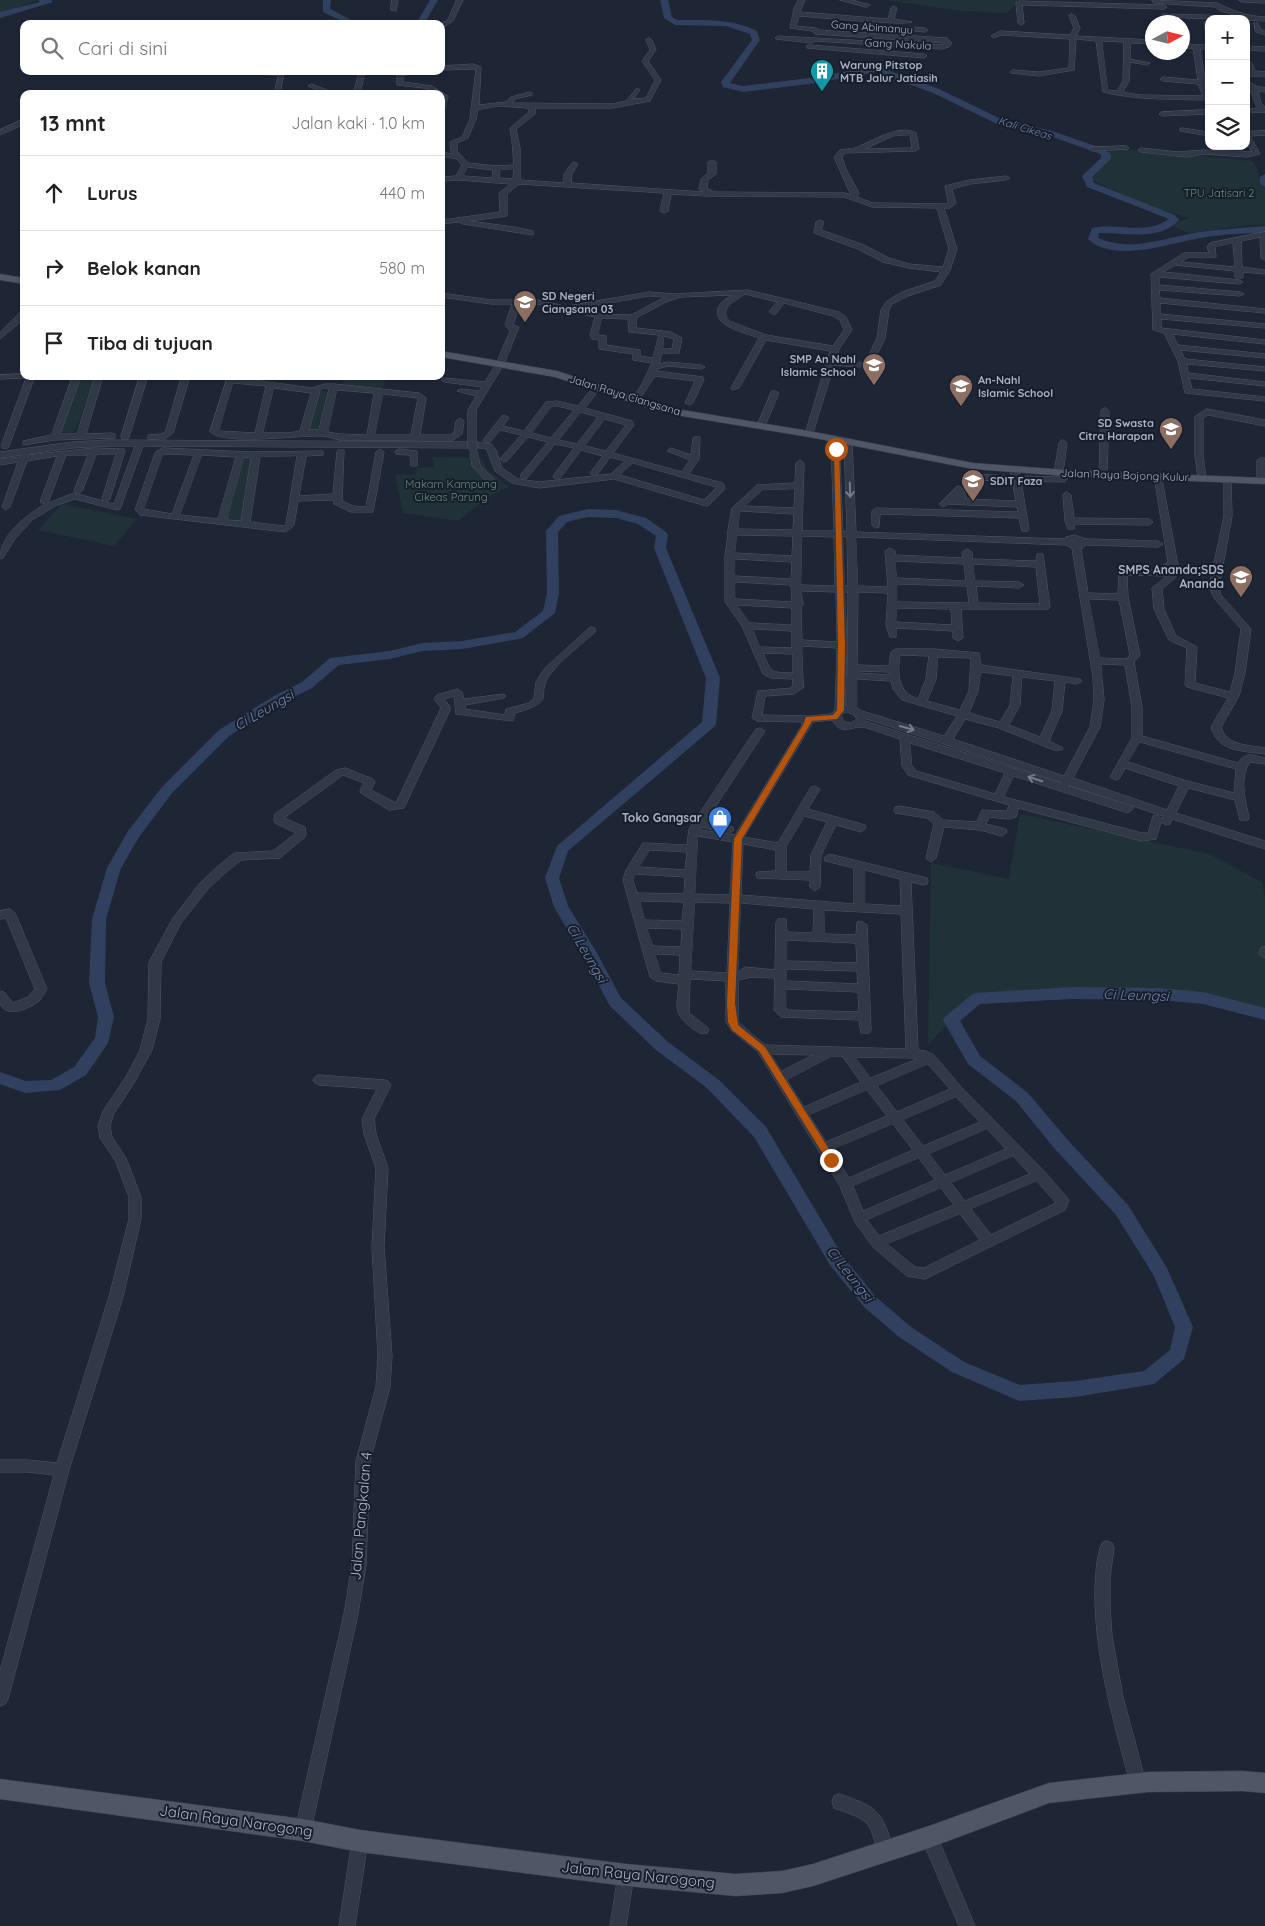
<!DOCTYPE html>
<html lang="id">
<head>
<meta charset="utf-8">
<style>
	:root { --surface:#fff; --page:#f2f2f2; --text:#222; --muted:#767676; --line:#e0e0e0 }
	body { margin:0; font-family:Quicksand,sans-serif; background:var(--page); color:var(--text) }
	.controls { position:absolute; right:15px; top:15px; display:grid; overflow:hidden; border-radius:10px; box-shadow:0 1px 4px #0004 }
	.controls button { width:45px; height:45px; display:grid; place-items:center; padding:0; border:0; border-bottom:1px solid var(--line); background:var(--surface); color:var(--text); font:25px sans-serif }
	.compass { position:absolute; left:1145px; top:15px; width:45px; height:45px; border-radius:50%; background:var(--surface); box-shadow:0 1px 4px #0004; rotate:83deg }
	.stop { position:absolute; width:15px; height:15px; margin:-11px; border:4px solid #b45309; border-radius:50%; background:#fff }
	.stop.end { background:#b45309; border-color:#fff; box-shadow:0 1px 5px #0008 }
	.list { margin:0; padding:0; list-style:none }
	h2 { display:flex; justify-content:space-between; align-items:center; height:65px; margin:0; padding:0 20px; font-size:21px }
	h2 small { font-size:16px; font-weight:400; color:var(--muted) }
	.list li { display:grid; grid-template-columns:32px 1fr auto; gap:15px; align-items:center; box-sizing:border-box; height:75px; padding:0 20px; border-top:1px solid var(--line) }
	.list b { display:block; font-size:19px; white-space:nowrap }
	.list em { font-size:16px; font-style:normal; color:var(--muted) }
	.icon { flex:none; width:28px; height:28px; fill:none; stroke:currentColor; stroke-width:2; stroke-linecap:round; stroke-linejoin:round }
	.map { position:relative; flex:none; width:1265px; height:1926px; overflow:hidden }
	.search { position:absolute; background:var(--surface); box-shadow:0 1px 4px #0004; left:20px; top:20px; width:425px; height:55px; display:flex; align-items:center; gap:12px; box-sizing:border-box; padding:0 18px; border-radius:10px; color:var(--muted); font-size:19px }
	.panel { position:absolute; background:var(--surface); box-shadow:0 1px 4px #0004; left:20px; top:90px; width:425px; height:290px; border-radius:10px }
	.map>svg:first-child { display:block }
	.green { fill:#203237 }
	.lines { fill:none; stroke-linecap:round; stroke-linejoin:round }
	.river { fill:#30405e; fill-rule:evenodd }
	.minor-casing { stroke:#4f5565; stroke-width:1 }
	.major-casing { stroke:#3b4150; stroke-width:1 }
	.minor { fill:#313846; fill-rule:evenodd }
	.major { fill:#4f5767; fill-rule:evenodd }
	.minor-bridge-casing { stroke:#4f5565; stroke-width:10; stroke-linecap:butt }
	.minor-bridge { stroke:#313846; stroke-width:9 }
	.oneway { stroke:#747b8b }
	.route { fill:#b45309 }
	.labels { text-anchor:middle; stroke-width:4; stroke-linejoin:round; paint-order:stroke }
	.far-street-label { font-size:11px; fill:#abb2c4; stroke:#171d2a }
	.far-poi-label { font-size:11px; font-weight:bold; fill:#abb2c4; stroke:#171d2a; text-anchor:start }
	.far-water-label { font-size:11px; font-style:italic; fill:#7286ae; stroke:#171d2a }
	.far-park-label { font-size:11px; fill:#629472; stroke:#171d2a }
	.poi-label { font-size:12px; font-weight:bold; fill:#abb2c4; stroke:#171d2a; text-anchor:end }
	.water-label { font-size:14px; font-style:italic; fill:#7286ae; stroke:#171d2a }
	.near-street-label { font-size:15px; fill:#abb2c4; stroke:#171d2a }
</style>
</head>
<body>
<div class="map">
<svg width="1265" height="1926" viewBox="0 0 1265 1926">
	<rect width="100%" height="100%" fill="#1e2636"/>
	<path class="green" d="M0,0H38L0,14Z
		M886,0H1017V3L1007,13L962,11Z
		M1109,148L1252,161C1263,173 1255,179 1265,188V225H1248L1189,233L1170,225L1190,218L1145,205L1092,180V174L1109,160Z
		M80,376H95L76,429L71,433L62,432L60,430Z
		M346,376L387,377L382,389L342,385Z
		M319,390L327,393L320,428L315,431L308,430Z
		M432,457L482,458L486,469L509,487L488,497L458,521L403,513L395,475L416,474L417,468L435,467Z
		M243,458H247L251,461L242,520H225Z
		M62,504L137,519L114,546L38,530Z
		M1020,814L1209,854L1262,882L1265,899V1014L1203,998L1147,994L1021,995L976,1000L951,1020L928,1045L931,863L1009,879Z"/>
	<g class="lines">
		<path class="river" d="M38,0H51L53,2L0,18V12L40,2Z
			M323,0H331L330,9L359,24H348L323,12Z
			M430,0H438L424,24H416Z
			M660,0H668L672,17L677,20C704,20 732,18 757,31L760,40L730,83L743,86L809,78L877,66L939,89L1001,119L1052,131L1104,149L1111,154V159L1092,177L1094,183L1175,215L1179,220C1159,242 1125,232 1099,233L1098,238C1133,253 1165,237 1200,232C1221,229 1243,228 1265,226V232C1243,234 1221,234 1200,238C1170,243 1114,264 1088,239L1092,228C1118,222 1145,236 1169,219L1087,187L1082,176L1101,158V155L1098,153L1047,135L995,123L933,93L876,72L809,84L743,92L723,87L721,82L752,40L750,34L726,26L675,25L664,18Z
			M1265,174V187L1260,184V177Z
			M588,509L616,510L646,518L666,532L668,535L666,548L720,678L716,724L714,727L568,851L559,878L568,906L597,953L621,998L668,1042L719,1080L766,1127L842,1255L876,1297L911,1327L964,1362L1020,1385L1075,1381L1144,1371L1170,1350L1175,1327L1154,1276L1116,1215L1054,1148L1016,1101L968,1064L943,1020L946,1016L971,995L976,993L1071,987L1160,988L1203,992L1265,1008V1020L1203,1004L1160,1000L1071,999L980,1004L960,1021L980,1056L1028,1093L1066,1138L1128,1205L1167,1268L1193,1327L1184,1359L1154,1384L1075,1397L1019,1401L952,1372L899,1337L864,1307L830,1265L754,1137L707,1088L656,1050L610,1006L585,959L554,907L545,878L557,846L702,722L706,678L654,548L656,536L638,524L616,518L588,517L567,522L558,532L559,593L555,613L523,638L519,639L462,649L422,651L390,659L339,665L312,688L284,702L229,736L172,793L139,837L121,868L106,919L105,983L114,1017L108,1043L86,1075L60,1090L25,1093L0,1084V1072L26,1081L51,1080L74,1067L95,1038L98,1017L89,983L92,919L107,868L128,831L162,787L219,730L274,696L302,682L330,658L390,651L422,643L462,641L515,632L543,611L547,593L546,531L559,516Z"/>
		<g class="minor-casing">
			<path id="minor" d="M392,0H398L396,11L391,10Z
				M457,0H463L453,21L441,29V24L448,19Z
				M799,0H805L800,12L888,19L891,8L894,6L897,8L894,19L912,22C905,26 814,17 799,16L796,26L816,28L819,30L947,38L952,43L949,47L941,49L815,41L812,43L776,39L775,38L778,36L941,45L946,43L815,34L812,31L790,28L794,9Z
				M840,0H852L870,5L867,7Z
				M1152,0L1217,3C1234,11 1245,16 1265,17V21L1164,17L1161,15L1162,14L1237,16L1221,11L1215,7L1154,3Z
				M1239,0H1265V3L1242,2Z
				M1019,1L1164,5L1167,7L1164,9L1022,5L1024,23L1021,25L1018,23L1016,3Z
				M1072,14L1075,16L1080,28L1076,36L1152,40V44L1130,43V59L1150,63L1147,65L1130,62L1129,81L1123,92L1139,95L1203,96L1198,84L1163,81L1160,79L1163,77L1198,80L1193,48H1182V44L1209,45V49H1200L1209,102L1206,100C1170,99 1136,100 1103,92L1096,41L1076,39L1074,70L1039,76L1011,73L1010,72L1013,70L1039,72L1069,68L1070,39L1001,35L994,38L991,36L1000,31L1070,35L1074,28L1069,16ZM1102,41L1124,42L1123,81L1117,91L1108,90Z
				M1209,20V38L1206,36L1204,23Z
				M1254,23H1258L1261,30L1265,31V35L1256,32Z
				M896,26L925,28L928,30L925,32L894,29L893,28Z
				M649,38L652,40L656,50L648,61L661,80L650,101L613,108H535V114L516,129L520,148V180L564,183V174L572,163L574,162L578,164L572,174L571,183L703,192L699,189L701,179L708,173V162L712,160L716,162V174L708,180L707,188L714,192L845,193L851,195L834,157L840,150C845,149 851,149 855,148C871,142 900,123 916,133L919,149L915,151L844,153L842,157L846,169L859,193L857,197L873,203L946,204L948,202L945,186L970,180L1006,176L1010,178L1006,180L970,184L952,189L956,203L950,208H944L957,249L950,270L941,285L908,296L892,304L889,310L885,338L872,365L859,367L834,365L812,436H806L805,434L830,351L766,340L739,388L732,390L731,388L759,338C747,333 712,327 718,308C721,302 726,298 733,295L681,297L666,302L636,318V328L671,332L682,338L679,353H662L659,364L668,362L701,365L705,367L701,369L668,366L657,369V371L703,377L704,379L693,403L689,405L685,403L695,381L655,376L638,402H632L631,400L641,386L652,363L633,360V354L599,349V340L592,339L590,335L595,317L537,304H520L513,325L519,327L504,364L476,410V440L473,442L491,444L496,450L502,468L518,479L539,482L611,474L625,461L610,457L597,475L594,476L590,473L603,456L581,450L560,478H554L553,476L574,448L555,444L527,478H521V474L548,442L528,437L507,461L504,462L500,459L521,435L500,430L490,442H484L483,440L502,416L505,415L509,418L503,426L524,431L546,402L557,401L578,406L589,392H592L596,394L585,408L632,421L634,425L613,453L682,472L690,460L667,451L671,448L691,455L693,439L694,437H700L699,459L689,474L723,483L725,488L724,490L709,505L706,506L614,479L539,488L512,483L495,471L486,448H476L480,465L497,482V486H491L472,466L470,448L143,446L120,509L117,510L75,499L55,506L32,520L15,539L3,558L0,559C0,534 26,516 45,504L40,502L57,456L27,461L10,507L6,510L2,507L18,462L0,465V459L20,457L21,455L0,458V452L72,442L108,440L471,442L468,440V410L476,396L457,391L461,389L479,391L482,387L445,382L441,380L445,378L485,382L496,364L510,331L505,325L512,304H491L441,297V293L491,300H537L569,307L573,305L649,292L674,294L748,290L839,312L846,317L852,330L839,349L836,360L859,363L866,361L877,338L881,310L887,301L902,292L935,281L941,272L909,268L883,262L858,249L814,233L816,222L820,220L824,222L821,230L864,245L889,258L909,264L943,267L949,249L937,208L872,207L844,197L706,196L671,194L668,211L664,213L660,211L664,193L519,184L507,194V216L469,221L514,227L533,231V235L463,224L459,222L441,224V220H443L500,212L499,193L511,184L458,180L441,181V177L456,176L462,165L457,159L441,156V152L453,154L451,151L450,142L462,137L470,119L476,69L441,70V66L473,64L481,67L479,105L506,102L511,97L530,92L532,93V95L515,99L512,103L613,104L626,101L637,88L640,90L633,99L646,98L655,80L642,61L650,50L646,40ZM499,106L528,108L529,112L510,128L512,141L514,165L497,166L468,163L457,151V143L468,138L476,119L478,110ZM910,135L912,148L865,149L893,136ZM468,167L493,170L492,178L463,176ZM514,169L513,179L499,178L500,170ZM745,294L777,302L769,312L773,314H776L784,303L833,316L840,320L844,330L833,346L766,335L729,321C718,307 736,301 745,294ZM649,296L665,297L631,315L599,314L577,309ZM602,318L628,319L629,332L659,335L653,358L640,356V350L606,345V336L598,335ZM664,336L674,339L672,349H663ZM552,406H557L574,410L551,438L532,433ZM581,412L598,417L577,444L559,440ZM605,419L626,425L606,451L585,446ZM108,446H135L114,504L106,502L110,499L125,451L124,449L94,448L29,455L28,454L72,448ZM97,454H116L102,499L103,501L74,493L48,503L66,455H88L74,491L78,494L82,491ZM633,463L716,487V488L704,500L620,475Z
				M809,45L924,54L927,56L924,58L807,48V46Z
				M1246,46L1265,47V51L1246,50Z
				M1246,62L1252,63L1255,71L1265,72V76H1250Z
				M239,71L284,73L280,94H274L278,76Z
				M357,71H363L364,76L360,94H325L308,86L311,84L330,91H354L358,76Z
				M405,71H416L403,76V82L432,86L448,96L443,114L441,115V94L424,88L397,85V75Z
				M1246,80L1256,86L1265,88V92L1258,91L1261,103L1265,107V112L1246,113V109L1258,108C1252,101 1254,91 1246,85Z
				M1209,110V114L1162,116L1159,114L1162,112Z
				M24,119V124L0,135V130Z
				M1182,128L1209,132V136L1180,131V129Z
				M1265,131V135L1250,136L1260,154L1247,157L1204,154L1187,157L1141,152L1138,150L1141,148L1178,152L1204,150L1252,152L1246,142V132Z
				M1126,146L1129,148L1128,149L1092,151L1089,149L1092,147Z
				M1265,232V260L1261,258L1260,237L1241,241L1242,267L1265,270V274L1243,272V277L1239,279L1235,277V271L1175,265L1163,272L1239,280L1243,282L1239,284L1159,277V285L1240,292L1244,294L1240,296L1159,290L1160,298L1265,309V313L1160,303V314L1265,324V328L1161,319V328L1265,340V344L1172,334L1178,345L1265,354V358L1180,350L1185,359L1265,367V371L1187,364L1188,373L1265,382V386L1189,378L1192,389L1265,397V401L1185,393L1178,361L1164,333L1153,330L1151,274L1184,253H1209L1207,246L1210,243ZM1233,243L1235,267L1181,262L1189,257H1216L1215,247Z
				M21,312H24V319L0,339V333Z
				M24,374V376H35L9,446L8,448H2L1,446L26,378L0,379V375Z
				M73,376H81L60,434H77L95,376H103L86,434L112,433L115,434V438L55,440L23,445V441L51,435Z
				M140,376H148L129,437L128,439H122L121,437Z
				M182,376H190L173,433L163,440L148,439V435L161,434L165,432Z
				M227,379H246L312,388L325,384H334L419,393L426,398L420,435H450L454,433L456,421L460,418L464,421L462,434L452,441L339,440C333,438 326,436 320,436C298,435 225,446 210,432ZM233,383L266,386L255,433L219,431ZM274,388L311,393L300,431L288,433H263ZM325,388L329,389L319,430H309L320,390ZM337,390L374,393L367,435L339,434L328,432ZM383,394L418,398L411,435H375Z
				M772,391H775L779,393L765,426L764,428H758L757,426Z
				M1105,408L1109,411L1107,474L1103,477L1099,474L1101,411Z
				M1207,409L1265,420V426L1208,415L1203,418V456L1206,478L1202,481L1198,478L1195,456V417Z
				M835,436L839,439L843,532L847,531L844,441L848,438L852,441L856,532L1064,539L1066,537L1075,535L1086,539L1158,541L1163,544L1158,547L1086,545L1081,549L1088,593L1118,594L1119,570H1164L1163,565L1168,562L1154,476L1158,473L1161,474L1179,571L1175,578L1162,589L1164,609L1176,636L1197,647L1195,683L1230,692L1235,673L1241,629L1214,598L1209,587L1224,516V479L1228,476L1231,477L1232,516L1219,587L1221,595L1251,629L1245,673L1239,696L1221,727C1226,746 1249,745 1265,748V754C1244,751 1217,752 1211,727L1228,698L1187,687L1185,685L1187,648L1169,640L1154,609L1152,588L1167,576L1127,575L1128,597L1140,655L1134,662L1142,707V736L1238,763C1246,751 1252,755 1265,758V764L1250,762C1239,778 1245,800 1249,817L1248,820H1240L1235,800L1188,788L1176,813L1265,841V849L1172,819L1170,824L1166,825L1161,822L1156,839L1142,841L1018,808L1017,814L1016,817L1009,819L989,817L986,824L1006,829L1007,832L1002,836L980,830L944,827L936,858L931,862L926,858L934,824L927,818L895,813L894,810L895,807L899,806L934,812L943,820L977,822L982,810L1007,811L1009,805L908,775L902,766L900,739C892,737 868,727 861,727C849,727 842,736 832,720L813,722L744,837L778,843L811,787L815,786L820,789L808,809L865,825L866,828L861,832L836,825L821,855L820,887L815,891L810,887V880L757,878L756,875L757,872L776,871V850L743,844L741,895L854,904V868L825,861L824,858L829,854L927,878L928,881L927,884L923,885L911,882L918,1050L925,1051L934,1055L962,1088L1044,1171L1069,1200L1065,1210L925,1279L907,1276L873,1247L855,1222L840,1186L758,1052L731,1030L726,1022V981L690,979L689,1013L707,1027L709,1030L707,1033C701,1035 698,1032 693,1029C672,1012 677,1009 679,984L656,981L650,977L623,880L626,870L643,843L687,845L689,829L756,729L760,728L765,731L706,821L733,827L734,830L729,834L702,827L700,830L735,835L802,725V722L757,721L752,718L758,691L792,688L793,679L771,678L763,674L742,626L725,602V556L728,534L727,532L728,530L732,508L757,485L795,483L796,463L800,460L804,463L802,531H834L831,439ZM795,489L794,508L744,506L762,490ZM740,511L794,514L793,530L738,529ZM737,535L793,536L792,556L735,553ZM802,536L834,537L835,586L801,585ZM843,536L847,537L848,586H845ZM856,537L1066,545L1072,548L1093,677L1094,700L1090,727L1064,776L953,739L965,719L999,728L1054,750H1062L1063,748L1049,741L1062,711L1065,682L1077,684L1082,681L1080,679L981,665L979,653L934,649H896L891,652L889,666L857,665L858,592L888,593L886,625L890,637H896V628L953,631V638L958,641L963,638L961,609H1048L1050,607L1043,554H1037L1036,561L972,559V552L967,549L962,552L963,558L895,555V551L890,548L885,551L888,587L858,586ZM735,559L792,562L791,579L735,576ZM895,561L964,564L966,581L897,578ZM973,564L1036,567L1040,604L978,603L976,586L1019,588L1024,585L1019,582L975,581ZM735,582L791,585L792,602L735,599ZM897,584L967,586L969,603L897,602ZM801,591L836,592L837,642L802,640L801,607L803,605ZM845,592H848L847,706H845L847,645ZM1089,599L1119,600L1130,655L1126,659L1100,658ZM737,605L792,608V625L750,623ZM897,608L951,609L952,625L896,622ZM753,629L792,631V648L760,647ZM802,646L837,648L835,710L831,714L808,716L762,715L765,696L794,694L803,688ZM763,653L793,654V673C770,672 772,674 763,653ZM900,655L929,656L926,679L918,699C898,693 897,674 900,655ZM938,657L971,658L969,691L960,710L927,701L936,679ZM1101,664L1125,665L1132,707V738L1110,777L1115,780L1119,779L1125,768L1179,786L1167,810L1073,778L1100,727L1104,700ZM857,671L890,672V675L857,673ZM981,672L1013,676L1010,705L1000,722L969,713L978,691ZM1022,677L1055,681L1052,711L1040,737L1009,725L1020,705ZM857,679L891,681L893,689L902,700L957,716L944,736L862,711L857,708ZM847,712L852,714L857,719L851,723L844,722L841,715ZM867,719L1061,782L1060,783L865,721ZM1140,742L1236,769L1234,793L1187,781L1128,762ZM910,743L1005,773L995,794L916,771L912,766ZM1014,776L1128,813L1133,809L1132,806L1068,786L1069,785L1163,816L1162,819L1157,815L1153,816L1148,833H1142L1004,797ZM805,816L827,822L811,855L810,872H786V847ZM698,836L733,842L730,895L695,894ZM650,850L687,852L685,870L639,867ZM865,870L900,879L901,906L865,904ZM635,874L685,877L684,894L637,893L633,880ZM640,901L684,902L682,921L645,920ZM695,902L730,903L727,973L691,971ZM741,903L814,909L813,933L787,932L786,919H778L776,922L775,970L745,967L738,972ZM824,910L901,914L906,1049L765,1045L738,1022V980L752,977L775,978L774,1010L781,1017L859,1020L861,1033H869L871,1030L867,925L861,921L857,922L856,935L825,934ZM647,928L682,929L681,947L653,946ZM787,940L856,943L857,963L787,961ZM655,954L680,955L679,975L661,973ZM787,969L857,971L858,984L786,981ZM786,989L858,992L859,1012L788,1010L786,1008ZM771,1054L813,1055L782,1071ZM832,1056H842L861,1082L804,1107L787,1080ZM855,1057L912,1058L917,1059L871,1078ZM928,1064L950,1089L897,1112L877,1086ZM867,1090L887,1116L826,1142L809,1115ZM956,1097L980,1122L923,1146L903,1120ZM893,1124L913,1150L849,1178L831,1150ZM987,1129L1006,1149L945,1175L929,1154ZM1013,1156L1030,1174L965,1201L951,1183ZM919,1158L935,1180L863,1211L853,1186ZM1037,1181L1056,1203L991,1235L971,1209ZM941,1188L954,1205L879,1236L867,1220ZM960,1214L980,1240L924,1268L915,1267L887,1244Z
				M1063,440L1067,443L1063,472L1066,470L1070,473L1065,482L1021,481L1029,529L1028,531H1022L1019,518L880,514L879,527L876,528L872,525V511L876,508L1018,512L1017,507L948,504L943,507L939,504L956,487L959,486L963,489L967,499L1016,501L1012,481L974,480L970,477L974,474L1011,476V471L1015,468L1019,471L1020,476L1059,477L1061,475H1055L1054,473L1059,443Z
				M163,448L249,452L323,451V455L306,456L299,496L333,494L337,452L338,450H344L342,501L353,506L366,507L376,452L380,449L384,452L373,512H351L334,504L333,500L298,501L294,525L286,532L140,515L135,510L155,453ZM163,454L194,455L172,514L144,509ZM202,455L236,457L218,519L180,515ZM297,456L286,524L284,526L250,522L260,457ZM244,457L251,458L241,521L227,520Z
				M399,449L417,451V466H411L410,455L396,454L395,452Z
				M1261,458H1265V482L1261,484L1257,481V461Z
				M1067,492L1071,495L1074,518L1149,519L1153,522L1149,525L1075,524L1074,529H1068L1065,521L1063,495Z
				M592,627L595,628V632C581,645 564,657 552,672C532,696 561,700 515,713L513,721L456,714L454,696L444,699L451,708L404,808L389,810L361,793L360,791L364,783L343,775L284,818L305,827L306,834L305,837L280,858L241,860L224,874L208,889L181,923L161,962L160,1019L152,1050L134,1083L113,1115L110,1126L112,1137L126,1158L141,1197V1219L123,1297L69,1470L8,1699L5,1704L0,1706V1671L54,1475L28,1472H0V1460H28L57,1463L109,1297L129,1219V1197L115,1160L100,1138L98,1126L103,1111L126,1077L140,1050L148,1019L149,962L173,918L200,883L216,868L234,853L273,851L296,833L275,823L274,820L275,814L336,770L345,768L373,779L375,782L371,790L396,803L441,708L434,699L437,695L457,689L462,692L464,699L504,694L506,696L504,698L465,705V709L505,715L506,709L529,703L534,698L536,682L545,668L589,628Z
				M10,909L15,913L47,989C44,994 42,998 38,1002C28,1009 5,1019 0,1003C0,1000 0,994 0,991L4,992L13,1003L28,997L35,989L6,918L0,919V911Z
				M1265,947V958L1259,954L1261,948Z
				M319,1075L385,1080L389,1082L391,1085L374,1119L376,1134L388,1168L384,1247L392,1356L390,1387L370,1461L366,1565L358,1614L311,1830L309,1836L303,1838L297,1836L295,1830L344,1614L352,1565L356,1461L376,1387L378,1356L372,1247L376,1168L364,1134L362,1119L377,1089L319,1085L315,1083L313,1080L315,1077Z
				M1107,1541L1112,1543L1114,1548L1110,1577V1606L1112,1636L1123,1697L1146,1783L1144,1789L1138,1791L1132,1789L1130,1783C1113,1719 1094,1655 1095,1588C1096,1574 1096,1556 1102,1543Z
				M840,1794C869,1805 881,1807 890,1839C892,1846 893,1851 891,1858L885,1860L879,1858C876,1849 875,1839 871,1830C866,1817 847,1813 834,1808L832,1802L834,1796Z
				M929,1829L935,1831L975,1926H959L921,1837L923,1831Z
				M360,1833L366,1835L368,1841L355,1926H339L352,1841L354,1835Z
				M626,1867L632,1869L634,1875L626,1926H610L618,1875L620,1869Z"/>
		</g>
		<g class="major-casing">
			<path id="major" d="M0,274L24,278V284L0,280Z
				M441,351L557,371L655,403L682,410L809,431L973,463L1066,470L1265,478V484L1066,476L973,469L809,437L682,416L648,408L555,377L441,357Z
				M1242,1771L1265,1773V1793L1242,1791L1148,1792L1049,1803L929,1848L813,1886L782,1893L736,1896L626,1886L360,1852L303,1841L0,1799V1779L303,1819L360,1830L626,1864L736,1874L782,1871L813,1864L929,1826L1049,1783L1148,1772Z"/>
		</g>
		<use href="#minor" class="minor"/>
		<use href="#major" class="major"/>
		<g class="minor-bridge-casing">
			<path id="minor-bridge" d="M472,440L473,449"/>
		</g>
		<use href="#minor-bridge" class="minor-bridge"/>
	</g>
	<defs><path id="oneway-shaft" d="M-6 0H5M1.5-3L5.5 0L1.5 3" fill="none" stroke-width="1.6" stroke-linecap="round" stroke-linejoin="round" transform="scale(1.25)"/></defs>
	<g class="oneway">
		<use href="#oneway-shaft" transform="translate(850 490) rotate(88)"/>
		<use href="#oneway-shaft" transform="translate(907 728) rotate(16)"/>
		<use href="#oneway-shaft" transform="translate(1035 779) rotate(-162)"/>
	</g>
	<path class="route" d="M834,448L839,449L845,645L844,710L837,719L812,721L742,839L735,1003L738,1025L765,1047L834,1157L836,1160L831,1163L828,1162L759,1051L732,1030L728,1022L727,1003L734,839L803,725L806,717L833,715L837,710L838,645Z"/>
	<defs>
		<g id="building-pin" transform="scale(1.25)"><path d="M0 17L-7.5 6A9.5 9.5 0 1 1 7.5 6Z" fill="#0f9aa8" stroke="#171d2a"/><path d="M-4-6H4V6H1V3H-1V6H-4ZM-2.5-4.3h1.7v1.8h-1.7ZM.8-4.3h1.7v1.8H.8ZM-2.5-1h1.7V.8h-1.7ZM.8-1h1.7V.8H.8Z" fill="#fff"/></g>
		<g id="school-pin" transform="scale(1.25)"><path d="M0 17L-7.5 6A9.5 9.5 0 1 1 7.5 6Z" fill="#8d6e63" stroke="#171d2a"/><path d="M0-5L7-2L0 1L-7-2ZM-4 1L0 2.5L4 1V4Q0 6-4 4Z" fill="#fff"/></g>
		<g id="shop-pin" transform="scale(1.25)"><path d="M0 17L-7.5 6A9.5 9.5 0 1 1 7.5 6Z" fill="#3f7fe0" stroke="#171d2a"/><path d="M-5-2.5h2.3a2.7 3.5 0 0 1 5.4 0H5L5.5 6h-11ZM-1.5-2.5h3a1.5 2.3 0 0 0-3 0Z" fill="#fff"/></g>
	</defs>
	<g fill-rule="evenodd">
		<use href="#building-pin" x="822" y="71"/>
		<use href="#school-pin" x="525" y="302"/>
		<use href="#school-pin" x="874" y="365"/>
		<use href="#school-pin" x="961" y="386"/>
		<use href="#school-pin" x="1171" y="429"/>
		<use href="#school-pin" x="973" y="481"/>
		<use href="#school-pin" x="1241" y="577"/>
		<use href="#shop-pin" x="720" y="818"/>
	</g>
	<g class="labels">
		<g class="far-street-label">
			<text transform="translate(872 27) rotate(4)" y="4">Gang Abimanyu</text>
			<text transform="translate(898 44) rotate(3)" y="4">Gang Nakula</text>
			<text transform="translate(625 395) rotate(17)" y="4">Jalan Raya Ciangsana</text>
			<text transform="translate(1125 475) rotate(2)" y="4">Jalan Raya Bojong Kulur</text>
		</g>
		<g class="far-poi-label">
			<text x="840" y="69">Warung Pitstop<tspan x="840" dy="13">MTB Jalur Jatiasih</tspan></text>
			<text x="542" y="300">SD Negeri<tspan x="542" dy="13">Ciangsana 03</tspan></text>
			<text x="856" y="363" text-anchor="end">SMP An Nahl<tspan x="856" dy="13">Islamic School</tspan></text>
			<text x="978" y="384">An-Nahl<tspan x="978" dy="13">Islamic School</tspan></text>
			<text x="1154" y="427" text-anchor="end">SD Swasta<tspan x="1154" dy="13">Citra Harapan</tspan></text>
			<text x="990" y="485">SDIT Faza</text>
		</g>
		<g class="far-water-label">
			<text transform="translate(1025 128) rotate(17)" y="4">Kali Cikeas</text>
		</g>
		<g class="far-park-label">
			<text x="1219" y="197">TPU Jatisari 2</text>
			<text x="451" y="488">Makam Kampung<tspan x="451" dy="13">Cikeas Parung</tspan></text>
		</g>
		<g class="poi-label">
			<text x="1224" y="574">SMPS Ananda;SDS<tspan x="1224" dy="14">Ananda</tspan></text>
			<text x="702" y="822">Toko Gangsar</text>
		</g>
		<g class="water-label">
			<text transform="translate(264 710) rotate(-30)" y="5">Ci Leungsi</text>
			<text transform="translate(587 953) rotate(60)" y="5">Ci Leungsi</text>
			<text transform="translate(1136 995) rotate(2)" y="5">Ci Leungsi</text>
			<text transform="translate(850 1274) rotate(52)" y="5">Ci Leungsi</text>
		</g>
		<g class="near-street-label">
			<text transform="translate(361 1516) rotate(-85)" y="5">Jalan Pangkalan 4</text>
			<text transform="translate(236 1821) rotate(8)" y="5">Jalan Raya Narogong</text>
			<text transform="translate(638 1875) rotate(6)" y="5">Jalan Raya Narogong</text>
		</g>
	</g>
</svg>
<div class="controls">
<button>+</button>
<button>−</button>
<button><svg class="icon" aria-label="layers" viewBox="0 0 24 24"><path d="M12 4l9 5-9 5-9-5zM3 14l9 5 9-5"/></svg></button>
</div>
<svg class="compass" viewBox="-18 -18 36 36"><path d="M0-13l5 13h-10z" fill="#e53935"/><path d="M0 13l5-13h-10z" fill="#767676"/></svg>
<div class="stop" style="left:836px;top:449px"></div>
<div class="stop end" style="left:831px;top:1160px"></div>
<div class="search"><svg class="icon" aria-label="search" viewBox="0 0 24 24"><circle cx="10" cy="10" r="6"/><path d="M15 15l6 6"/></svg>Cari di sini</div>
<section class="panel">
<h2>13 mnt<small>Jalan kaki · 1.0 km</small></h2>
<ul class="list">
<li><svg class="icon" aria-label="ahead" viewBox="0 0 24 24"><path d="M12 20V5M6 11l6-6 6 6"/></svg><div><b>Lurus</b></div><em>440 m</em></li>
<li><svg class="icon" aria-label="right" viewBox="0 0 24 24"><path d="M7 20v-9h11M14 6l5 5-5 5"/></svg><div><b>Belok kanan</b></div><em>580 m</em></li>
<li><svg class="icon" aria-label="arrive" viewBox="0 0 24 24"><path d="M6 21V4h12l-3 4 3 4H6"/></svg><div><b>Tiba di tujuan</b></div></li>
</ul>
</section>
</div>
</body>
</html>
